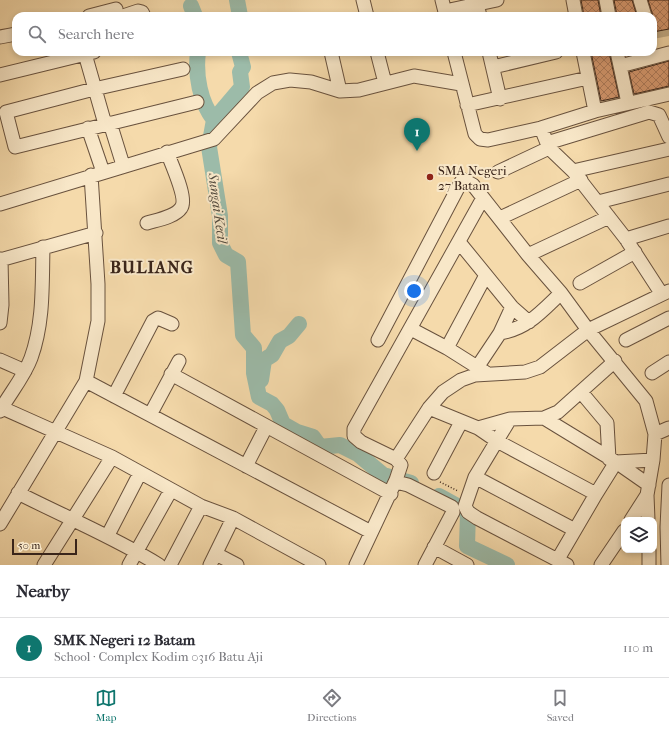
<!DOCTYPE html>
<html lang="en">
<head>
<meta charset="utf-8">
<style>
	:root { --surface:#fff; --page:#f2f2f3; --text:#2b2b33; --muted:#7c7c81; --line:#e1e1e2; --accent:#0f766e }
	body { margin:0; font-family:"IM FELL French Canon",serif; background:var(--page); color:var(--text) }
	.controls { position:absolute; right:12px; bottom:12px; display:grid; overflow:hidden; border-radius:8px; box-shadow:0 2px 6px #0003 }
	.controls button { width:36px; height:36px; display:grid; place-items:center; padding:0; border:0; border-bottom:1px solid var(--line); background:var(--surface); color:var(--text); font:20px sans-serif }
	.scale { position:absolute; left:12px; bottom:10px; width:65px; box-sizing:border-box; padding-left:4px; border:2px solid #3a251a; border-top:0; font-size:11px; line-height:14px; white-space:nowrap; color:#3a251a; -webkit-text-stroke:3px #f8e7c8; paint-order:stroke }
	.you { position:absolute; left:414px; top:291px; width:14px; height:14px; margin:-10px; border:3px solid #fff; border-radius:50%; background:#1a73e8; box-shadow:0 0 0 6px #1a73e833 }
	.badge { display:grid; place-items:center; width:26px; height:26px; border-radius:50%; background:var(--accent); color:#fff; font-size:13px; font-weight:700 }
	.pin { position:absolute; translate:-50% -33px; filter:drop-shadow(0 1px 2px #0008) }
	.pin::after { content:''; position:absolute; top:21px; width:14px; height:12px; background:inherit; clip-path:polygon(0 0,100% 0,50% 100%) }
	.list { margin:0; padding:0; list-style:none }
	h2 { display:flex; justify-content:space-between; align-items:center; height:52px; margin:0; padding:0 16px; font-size:17px }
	h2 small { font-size:13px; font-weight:400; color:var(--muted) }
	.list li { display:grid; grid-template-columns:26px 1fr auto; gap:12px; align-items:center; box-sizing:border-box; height:60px; padding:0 16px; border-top:1px solid var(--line) }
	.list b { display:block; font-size:15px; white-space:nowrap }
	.list p { margin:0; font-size:13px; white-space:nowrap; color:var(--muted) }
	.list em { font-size:13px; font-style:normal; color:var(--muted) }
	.icon { flex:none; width:22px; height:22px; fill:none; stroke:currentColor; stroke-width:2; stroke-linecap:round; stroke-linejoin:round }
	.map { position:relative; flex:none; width:669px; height:565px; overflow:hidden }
	.search { position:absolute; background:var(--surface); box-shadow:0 2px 6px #0003; left:12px; right:12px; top:12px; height:44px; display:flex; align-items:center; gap:10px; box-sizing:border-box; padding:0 14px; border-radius:12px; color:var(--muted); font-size:15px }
	.sheet { height:112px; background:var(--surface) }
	nav { display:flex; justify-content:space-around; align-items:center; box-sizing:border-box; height:56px; border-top:1px solid var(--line); background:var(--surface); font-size:11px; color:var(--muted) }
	nav a { display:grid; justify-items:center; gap:2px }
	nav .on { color:var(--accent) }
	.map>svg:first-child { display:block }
	.shadow { fill:#0003 }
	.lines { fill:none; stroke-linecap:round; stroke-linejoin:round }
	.river { stroke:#9cbba9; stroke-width:16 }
	.building { fill:url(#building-cross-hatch); stroke:#3a251a }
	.minor-casing { stroke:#69523e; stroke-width:15 }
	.path { stroke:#3a251a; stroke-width:1.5; stroke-dasharray:1 2; stroke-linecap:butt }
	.minor { stroke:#f8e7c8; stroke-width:13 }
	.poi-dot { fill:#8f2418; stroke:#f8e7c8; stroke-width:1.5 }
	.labels { text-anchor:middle; stroke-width:4; stroke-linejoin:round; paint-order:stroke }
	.poi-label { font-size:13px; fill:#3a251a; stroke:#f8e7c8; text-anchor:start }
	.water-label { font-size:14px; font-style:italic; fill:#524a3e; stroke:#f8e7c8 }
	.district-label { font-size:17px; font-weight:bold; letter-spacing:1px; fill:#3a251a; stroke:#f8e7c8 }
</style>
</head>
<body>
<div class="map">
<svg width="669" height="565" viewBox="0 0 669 565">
	<defs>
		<pattern id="building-cross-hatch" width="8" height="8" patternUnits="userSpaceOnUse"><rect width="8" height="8" fill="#d79a71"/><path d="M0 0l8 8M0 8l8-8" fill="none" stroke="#af7d5c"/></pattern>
	</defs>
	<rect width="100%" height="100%" fill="#f5daab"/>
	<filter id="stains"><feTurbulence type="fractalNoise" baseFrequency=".005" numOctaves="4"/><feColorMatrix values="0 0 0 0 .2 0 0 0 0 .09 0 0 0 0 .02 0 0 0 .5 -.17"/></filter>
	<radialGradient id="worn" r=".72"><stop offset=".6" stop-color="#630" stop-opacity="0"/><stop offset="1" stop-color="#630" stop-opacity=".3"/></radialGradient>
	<path class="shadow" d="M583,0H607L605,16H584Z
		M614,0H639L640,16H617Z
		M649,0H669V36L653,39L654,14Z
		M592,52H617L623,103L607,106L602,101Z
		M626,52H652L632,61Z
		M669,61V92L640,99L635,93Z"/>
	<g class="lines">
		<path class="river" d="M237,0L240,16
			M191,6L195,16
			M198,52C195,75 200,102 214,120
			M239,52L243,67L240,72L242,87L214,120L209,147L220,216V243L226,255L238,262L243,335L254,348V373L259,397L272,404L277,410L283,424L297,432L313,437L320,447L340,445L358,454L383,475L411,483
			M261,380L264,360L272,355L280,341L289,336L299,324
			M439,496L468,512L467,546L507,565"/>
	</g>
	<path class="building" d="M581,0H598L601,16H584Z
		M614,0H632L637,16H617Z
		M648,0H669V29L653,32V16Z
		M591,52H609L619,97L601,101Z
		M669,61V86L634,94L629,72Z"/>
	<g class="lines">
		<g class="minor-casing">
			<path id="minor" d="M363,0L367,16
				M442,0L446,16
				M476,0L480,16
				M573,0L576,16
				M606,0L609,16
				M640,0L645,16
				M445,11L497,0
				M89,16L116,9
				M123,16L138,11L142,12L144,16
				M0,37L16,34
				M331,52L340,91
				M377,52L385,83
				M454,52L475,134L480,139L488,140L541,128L595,111L669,94
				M489,52L500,99
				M583,52L595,111
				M617,52L628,103
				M85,54L105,124
				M620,66L669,53
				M493,67L556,52
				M183,69L94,89L6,112L15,147L197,102
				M0,75L94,52
				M467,105L588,78
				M110,123L123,165
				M88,128L103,172
				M541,128L549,148L573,171L626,239L661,293
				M547,143L649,112L659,115L669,137
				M573,171L669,149
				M498,172L549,148
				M598,202L669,184
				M0,204L214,139L257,93L273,83L290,80L311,82L340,91L359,90L414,76L461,84
				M500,218L581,180
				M147,223C157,220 175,217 181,208C188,199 171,163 167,152
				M626,239L669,226
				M459,242L512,307L529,322
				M528,255L609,217
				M0,260L96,233
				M580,283L635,252
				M0,323L2,305L1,259
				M411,329L447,348L485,372
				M500,333L512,307
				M378,340L461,182L464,180L473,185L528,255L561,293L588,330L646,401L655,434L653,460L647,495L631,520
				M626,340L669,318
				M447,348L486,275
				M0,360L25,371
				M478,366L500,333C527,329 542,311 561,293
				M652,373L669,362
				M171,374L391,494
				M86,381L371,532
				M581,392L607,423L609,459
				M114,396L153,321L158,318L172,324
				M0,407L112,457L201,506L233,518L319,565
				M429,408L478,428L497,441L596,494
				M0,411C10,393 24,377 31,358C44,322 42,284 43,247
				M150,415L179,361
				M544,418L616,462L653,460
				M510,419L475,477L465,506L468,512L477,518L567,565
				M478,428L510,419L544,418L558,412L615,361
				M655,434L669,428
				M396,459L361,442L354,436V429L483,198
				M246,466L266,427
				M434,473L461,422
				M475,477L575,530
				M396,482L408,485L452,507L453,512L425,565
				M18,493C65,517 114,537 159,565
				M647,495L648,520
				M0,524L86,381L98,321V284L91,175
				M108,535L140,473
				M434,547L467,565
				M649,550V565
				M216,554L237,565
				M558,559L596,494L616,462L649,485
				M44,565L112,457
				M129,565L171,490
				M170,565L201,506
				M210,565L233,518
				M356,565L396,480L401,465L396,459L429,408L443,392L461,380L475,375L525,372L540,367L588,330L669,291
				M601,565L624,531
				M668,565L667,527L669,485"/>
		</g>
		<path class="path" d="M440,482L458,491"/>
		<use href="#minor" class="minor"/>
	</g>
	<circle class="poi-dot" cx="430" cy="177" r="4"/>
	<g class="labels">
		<g class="poi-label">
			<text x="438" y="175">SMA Negeri<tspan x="438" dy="15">27 Batam</tspan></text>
		</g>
		<g class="water-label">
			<text transform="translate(218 208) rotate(82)" y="5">Sungai Kecil</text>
		</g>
		<g class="district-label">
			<text x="152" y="273">BULIANG</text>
		</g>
	</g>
	<rect width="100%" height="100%" filter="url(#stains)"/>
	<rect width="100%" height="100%" fill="url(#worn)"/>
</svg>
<div class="controls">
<button><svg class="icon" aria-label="layers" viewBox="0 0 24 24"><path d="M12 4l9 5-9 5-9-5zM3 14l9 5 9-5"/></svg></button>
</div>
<div class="scale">50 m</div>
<div class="you"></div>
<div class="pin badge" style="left:417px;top:151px">1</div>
<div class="search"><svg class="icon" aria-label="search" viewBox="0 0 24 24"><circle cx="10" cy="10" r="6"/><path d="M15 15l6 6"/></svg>Search here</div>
</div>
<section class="sheet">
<h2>Nearby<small></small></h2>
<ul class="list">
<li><span class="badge">1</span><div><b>SMK Negeri 12 Batam</b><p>School · Complex Kodim 0316 Batu Aji</p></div><em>110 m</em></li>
</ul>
</section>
<nav>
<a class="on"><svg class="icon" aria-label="map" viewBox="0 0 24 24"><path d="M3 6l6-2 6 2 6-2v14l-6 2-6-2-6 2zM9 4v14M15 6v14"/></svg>Map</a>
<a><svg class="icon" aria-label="directions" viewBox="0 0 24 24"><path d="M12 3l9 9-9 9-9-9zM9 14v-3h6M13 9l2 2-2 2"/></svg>Directions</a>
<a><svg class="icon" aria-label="saved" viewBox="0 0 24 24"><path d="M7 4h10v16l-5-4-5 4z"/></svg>Saved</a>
</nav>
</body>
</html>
